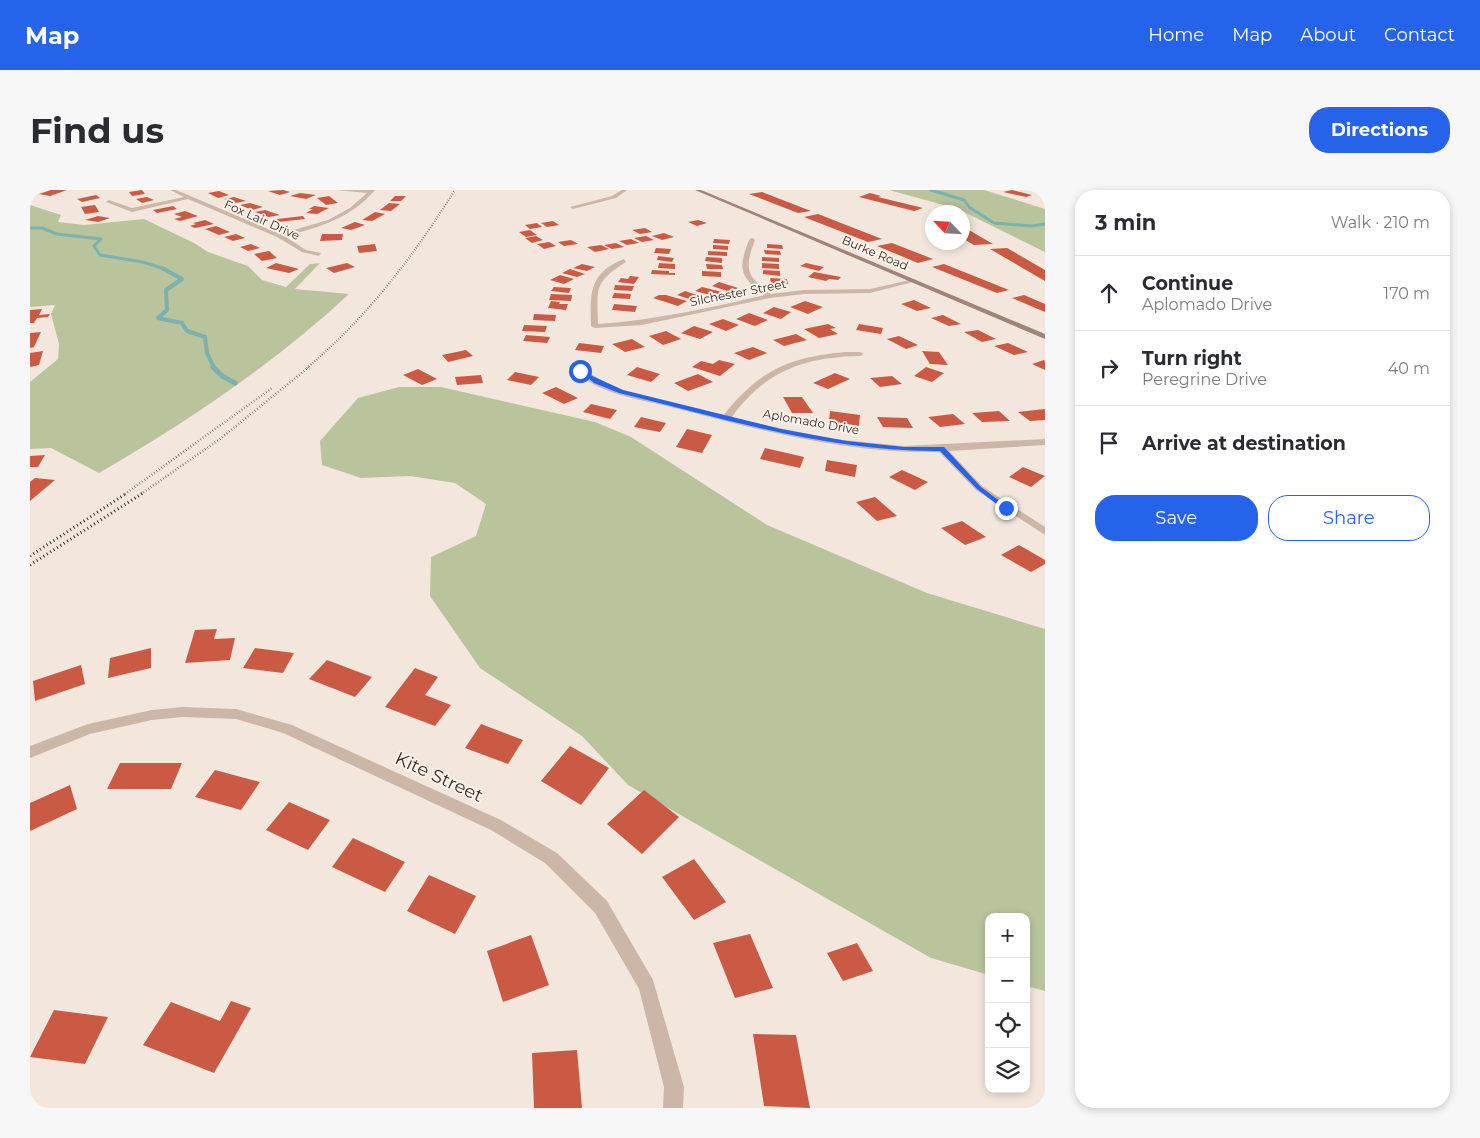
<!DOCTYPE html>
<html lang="en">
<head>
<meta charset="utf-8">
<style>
	:root { --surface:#fff; --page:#f7f7f7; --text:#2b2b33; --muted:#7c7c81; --line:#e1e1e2; --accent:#2563eb }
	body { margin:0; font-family:Montserrat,sans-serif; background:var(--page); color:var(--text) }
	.controls { position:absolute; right:15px; bottom:15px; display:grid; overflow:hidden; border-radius:10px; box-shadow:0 2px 8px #0003 }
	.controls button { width:45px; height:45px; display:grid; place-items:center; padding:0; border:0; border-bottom:1px solid var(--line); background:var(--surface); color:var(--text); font:25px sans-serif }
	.compass { position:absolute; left:895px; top:15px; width:45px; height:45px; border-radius:50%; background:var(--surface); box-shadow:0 2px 8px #0003; rotate:295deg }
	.stop { position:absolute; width:15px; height:15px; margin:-11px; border:4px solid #2563eb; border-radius:50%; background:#fff }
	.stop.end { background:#2563eb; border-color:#fff; box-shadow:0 1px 5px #0008 }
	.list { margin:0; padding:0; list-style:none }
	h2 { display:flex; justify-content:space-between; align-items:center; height:65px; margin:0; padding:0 20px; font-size:21px }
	h2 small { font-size:16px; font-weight:400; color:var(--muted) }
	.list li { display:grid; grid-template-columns:32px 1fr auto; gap:15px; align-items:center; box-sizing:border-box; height:75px; padding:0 20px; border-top:1px solid var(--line) }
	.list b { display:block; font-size:19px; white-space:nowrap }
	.list p { margin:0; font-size:16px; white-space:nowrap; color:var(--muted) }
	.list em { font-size:16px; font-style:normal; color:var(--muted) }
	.actions { display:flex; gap:10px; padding:15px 20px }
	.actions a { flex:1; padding:11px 0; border:1px solid var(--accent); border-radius:20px; text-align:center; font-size:18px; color:var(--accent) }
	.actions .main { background:var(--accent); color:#fff }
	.icon { flex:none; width:28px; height:28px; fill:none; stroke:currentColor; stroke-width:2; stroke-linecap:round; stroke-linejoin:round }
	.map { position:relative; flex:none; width:1015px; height:918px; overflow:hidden; border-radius:20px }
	header { display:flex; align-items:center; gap:30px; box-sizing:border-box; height:70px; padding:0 25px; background:var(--accent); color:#fff }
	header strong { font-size:24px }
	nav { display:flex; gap:28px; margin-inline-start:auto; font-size:18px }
	.intro { display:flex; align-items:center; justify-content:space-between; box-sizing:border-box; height:120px; padding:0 30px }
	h1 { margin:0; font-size:35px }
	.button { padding:12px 22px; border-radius:20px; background:var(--accent); color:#fff; font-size:18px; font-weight:700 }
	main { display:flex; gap:30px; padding:0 30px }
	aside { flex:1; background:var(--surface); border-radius:20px; box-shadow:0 2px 8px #0003 }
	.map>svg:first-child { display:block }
	.green { fill:#b9c39c }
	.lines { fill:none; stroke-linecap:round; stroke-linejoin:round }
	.stream-far2 { stroke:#7bb1af; stroke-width:3 }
	.stream-far1 { stroke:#7bb1af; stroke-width:4 }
	.stream { stroke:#7bb1af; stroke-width:5 }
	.building { fill:#ca5a44 }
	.street { fill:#ccb6a8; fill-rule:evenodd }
	.secondary { fill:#a08479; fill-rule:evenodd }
	.rail-far2 { stroke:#382c28; stroke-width:2; stroke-dasharray:0.5 2; stroke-linecap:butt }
	.rail-far1 { stroke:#382c28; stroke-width:2.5; stroke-dasharray:0.5 2.5; stroke-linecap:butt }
	.rail { stroke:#382c28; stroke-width:3; stroke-dasharray:1 3; stroke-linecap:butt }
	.route { fill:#2563eb }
	.labels { text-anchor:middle; stroke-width:4; stroke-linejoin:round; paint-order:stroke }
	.far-street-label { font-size:12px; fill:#382c28; stroke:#faf1e9 }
	.near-street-label { font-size:18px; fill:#382c28; stroke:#faf1e9 }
</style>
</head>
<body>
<header>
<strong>Map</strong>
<nav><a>Home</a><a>Map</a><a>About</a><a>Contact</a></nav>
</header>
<div class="intro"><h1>Find us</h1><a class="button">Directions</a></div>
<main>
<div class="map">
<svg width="1015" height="918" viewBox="0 0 1015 918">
	<rect width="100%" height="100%" fill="#f3e7dd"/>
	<path class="green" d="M859,0H954L1015,19V62L928,19Z
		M0,15L31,25L28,32L54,35L114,29L164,53L178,62L218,76L232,90L256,97L280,74L290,73L265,99L319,104C245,173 157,232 69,283L21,258L0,259V192L28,169L29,154L21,124L25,115L0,117Z
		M369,197H411L565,232L601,247L737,335L897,403L1015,439V801L996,796V727H959V785L901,768L598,595L552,546L450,478L400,406L401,367L446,346L456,314L425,293L380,286L331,288L292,275L290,251L328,208Z"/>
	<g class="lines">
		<path class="stream-far2" d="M901,0L934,10L939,17L964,33L1002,36L1015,34
			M0,38H12L27,44L71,49L64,56L70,65L113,72L135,79"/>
		<path class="stream-far1" d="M132,78L152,89L136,100L137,120L128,128L152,133L157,141L175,147L177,163L184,178"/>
		<path class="stream" d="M183,177L192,186L205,193"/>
	</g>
	<path class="building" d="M21,0H37L20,6L9,4Z
		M112,0L115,4L102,6L99,2Z
		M253,0L260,2L250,5L238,1Z
		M982,0L1002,5L996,7L973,2Z
		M189,1L199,5L188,8L178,3Z
		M732,2L781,21L768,23L719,4Z
		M270,3L286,5L276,9L260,6Z
		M840,3L851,6L848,7L893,18L884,21L829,7Z
		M66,5L70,8L52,12L47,9Z
		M299,6L308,13L296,15L287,8Z
		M365,6H376L371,11H360Z
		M117,7L124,10L112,13L106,9Z
		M204,7L216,11L206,13L194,9Z
		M220,13L233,17L222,20L210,15Z
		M359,13L370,14L361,21L350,20Z
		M65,15L69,22L55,24L51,17Z
		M143,16L147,19L127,23L123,20Z
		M284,16L299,18L287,24L276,23L283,19H279Z
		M235,20L250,25L239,27L225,22Z
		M155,21L168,26L150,31L144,29L152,27L144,24Z
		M345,22L355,24L342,31L332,30Z
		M788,24L852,49L838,52L774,27Z
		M68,26L80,28L68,32L55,30Z
		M273,26L275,29L248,32L247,29Z
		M175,30L184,34L165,38L160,36L166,34L163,33Z
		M668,30L677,33L667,36L658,32Z
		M523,31L529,35L517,37L511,33Z
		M325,32L335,35L321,40L311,38Z
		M507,33L512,37L500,39L495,35Z
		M186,36L200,42L189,45L175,39Z
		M932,36L963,54L944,55L932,48Z
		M615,38L622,42L610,44L602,40Z
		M500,40L507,45L496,47L489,42Z
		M634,43L644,47L632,50L622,46Z
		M206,44L215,48L203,51L194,47Z
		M292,44H313L312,50L290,51Z
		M506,46L513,50L502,53L495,48Z
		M616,46L624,50L612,52L604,48Z
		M601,49L609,53L597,55L589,51Z
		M684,49L700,50L699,54L683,53Z
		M541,50L548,54L534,56L528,52Z
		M519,52L526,56L514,59L507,54Z
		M586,53L594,57L582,59L574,55Z
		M862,53L903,69L888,73L847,56Z
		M221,54L230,58L218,61L210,57Z
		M345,54L347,61L329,63L327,56Z
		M737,54L752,55L753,59L737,58Z
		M571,55L579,59L565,62L557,57Z
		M683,55L698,56V60L683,59Z
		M626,58L641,59L639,64L624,63Z
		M977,58L1015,80V91L960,59Z
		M734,60L750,61L751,65L735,64Z
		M239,61L247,68L232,71L224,64Z
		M678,61L697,62V66L678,65Z
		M628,66L644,68L642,72L627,70Z
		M676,67L692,68V73L675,71Z
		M732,67L749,68V72L732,71Z
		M246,73L269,79L259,83L236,78Z
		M317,73L325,77L304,83L296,78Z
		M629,73L645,74V79L628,78Z
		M732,73L749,74V79L732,78Z
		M776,73L794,77L789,81L770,76Z
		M552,74L565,77L557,81L543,78Z
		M676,74L692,75L693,79H677Z
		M914,74L979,100L967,103L902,77Z
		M540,79L555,84L547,87L532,83Z
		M622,80L639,81V83H645V85L621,84Z
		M733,80L750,81V86L733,84Z
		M672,81L691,82V87L672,86Z
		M784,82L811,87L808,90L799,89L796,91L778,87Z
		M530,85L544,89L534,94L520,90Z
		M600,86L609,87L604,94L588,92L591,88L598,89Z
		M740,88L757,89L758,94L741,93Z
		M689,92L708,98L700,102L682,96Z
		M585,95L604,96L602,101L584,100Z
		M524,97L541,98L539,103L521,101Z
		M672,97L692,102L684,106L665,101Z
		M655,101L670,106L662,110L647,105Z
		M584,103L601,104L600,109L582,108Z
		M521,104L542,105L541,111L519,110Z
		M629,105H636L657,111L648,116L623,108Z
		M994,105L1015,114V122L982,108Z
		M884,110L901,118L887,121L871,114Z
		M521,111L530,112L529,114H538L536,120L518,118Z
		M775,111L793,117L778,124L760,117Z
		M584,114L607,116L605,122L582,120Z
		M744,117L761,122L751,129L733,123Z
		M12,119L9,125L20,124L18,127L7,128L4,133H0V120Z
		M719,123L738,130L725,136L706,129Z
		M504,124L526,125L525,131L503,130Z
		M913,125L931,134L919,136L901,128Z
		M693,129L709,135L696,141L679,134Z
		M798,134L806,138L800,139L808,144L789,148L774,139Z
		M829,134L853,138L851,144L826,140Z
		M494,135L517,136L515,142L492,141Z
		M664,136L683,142L670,149L651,143Z
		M948,140L966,149L952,152L934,142Z
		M636,141L651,149L633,155L619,146Z
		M11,142L4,157L0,158V143Z
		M766,144L777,150L754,156L743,150Z
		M496,145L520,147L517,153L493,151Z
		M869,146L888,155L876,159L857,149Z
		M602,149L615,157L595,162L582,154Z
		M549,153L574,156L571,163L545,160Z
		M978,153L998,162L984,165L964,156Z
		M723,157L737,163L719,170L704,163Z
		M436,160L443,166L418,172L412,165Z
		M13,161L9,175L0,177V163Z
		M892,161L909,162L918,175L900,174Z
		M689,170L705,174L690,186L662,177L671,171L683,174Z
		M1015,171V180L1002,174L1014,170Z
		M607,177L630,184L621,192L597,185Z
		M896,177L914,183L902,192L884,186Z
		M388,179L407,189L392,195L373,185Z
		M485,182L509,187L501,195L477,190Z
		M805,183L820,189L798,199L783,193Z
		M668,184L683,192L658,201L644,193Z
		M451,185L453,193L427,195L425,187Z
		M862,186L872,194L850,197L840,188Z
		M526,197L548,208L534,214L512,203Z
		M753,207H772L783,223H762Z
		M561,214L587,220L580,229L553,222Z
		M1015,219V230L1000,231L988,222Z
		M800,221L830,225L829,236L799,231Z
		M969,221L980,231L952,232L942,223Z
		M923,224L935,234L910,237L898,227Z
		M611,227L636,233L630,242L604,237Z
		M847,227L877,228L883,238L853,237Z
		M657,239L682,245L672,263L646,257Z
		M735,258L774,267L770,278L730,269Z
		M15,265L8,277H0V266Z
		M797,270L827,275L825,287L795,281Z
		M993,277L1015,286L1001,297L979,287Z
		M872,280L898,292L885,300L859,287Z
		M5,288L25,290L0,311V292Z
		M845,307L867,326L847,331L826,312Z
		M932,331L956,347L935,355L911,338Z
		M989,355L1015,370V374L1001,382L971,365Z
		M187,439L184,449L205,448L200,470L155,473L165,440Z
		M121,458V478L78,488L80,468Z
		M225,458L264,463L253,483L213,478Z
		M297,470L342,487L325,507L279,489Z
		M51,475L55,494L5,511L3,491Z
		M385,478L408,487L395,505L421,515L405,536L355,517Z
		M451,534L493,550L478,574L435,558Z
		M540,556L579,578L551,615L511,591Z
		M90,573H152L141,599H77Z
		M185,580L230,592L211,620L165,607Z
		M40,595L47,619L0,641V613Z
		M614,600L649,627L612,664L577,634Z
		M259,612L300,630L278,660L236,640Z
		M323,648L375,672L355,702L302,677Z
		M664,669L696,712L664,730L632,687Z
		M399,685L446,706L425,744L377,721Z
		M720,744L743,798L705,808L683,753Z
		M501,745L519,795L473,812L457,761Z
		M827,753L843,781L813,791L797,763Z
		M201,811L221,818L184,883L113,855L141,812L190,831Z
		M24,820L78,827L55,874L0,867Z
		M723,844L766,845L780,918L734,916Z
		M547,860L552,918H504L502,863Z"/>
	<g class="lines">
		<path class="street" d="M140,0H146L250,44L298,30L320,18L337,3L306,0H345C321,28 289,38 254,46L276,60L291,63L289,66L272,62L247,47L158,9L102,22L76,12L79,10L102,18L154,7Z
			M592,0H597L586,8L543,19L540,17L582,6Z
			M1006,0H1015V3L1006,1Z
			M722,48L725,50C714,79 716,86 741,104L774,100L840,99L884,89L887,91L840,103L774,104L740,108L612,135L565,138L561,136C560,103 559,83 594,69L596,72C564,92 567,98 568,134C625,130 679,118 735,105C709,87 708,78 719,50Z
			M815,162H830L834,164L830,166C774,167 735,181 701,228L803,249L874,256L1015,249V255L919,261L952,296L1015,337V345L946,300L909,262C818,264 728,240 641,217C610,209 569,205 546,181L553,179C593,207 646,214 693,226C728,181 759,167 815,162Z
			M153,517L206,519L262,535L471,630L527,663L577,711L623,790L654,897L653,918H633L634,897L609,799L565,723L515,673L461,640L253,543L206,529L153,527L122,530L60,544L0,568V556L58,534L122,520Z"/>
		<path class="secondary" d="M665,0H671L1015,144V149Z"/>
		<path class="rail-far2" d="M277,178C339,125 382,68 425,0"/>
		<path class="rail-far1" d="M95,304L242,198
			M111,304L190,249L279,177"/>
		<path class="rail" d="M0,366L97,303
			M0,375L113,303"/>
	</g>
	<path class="route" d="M549,180L593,200L751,239L817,251L874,257H914L951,297L979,318L973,319L947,299L910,261C801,262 695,229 589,203L564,193Z"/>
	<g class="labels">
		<g class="far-street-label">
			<text transform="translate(232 30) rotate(24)" y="4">Fox Lair Drive</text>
			<text transform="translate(845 63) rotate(23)" y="4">Burke Road</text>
			<text transform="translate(708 103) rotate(-11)" y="4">Silchester Street</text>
			<text transform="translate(781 232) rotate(10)" y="4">Aplomado Drive</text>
		</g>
		<g class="near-street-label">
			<text transform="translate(409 587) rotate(25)" y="6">Kite Street</text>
		</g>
	</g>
</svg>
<div class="controls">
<button>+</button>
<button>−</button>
<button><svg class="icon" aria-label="locate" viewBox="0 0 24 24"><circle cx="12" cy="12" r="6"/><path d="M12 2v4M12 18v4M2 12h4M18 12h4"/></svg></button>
<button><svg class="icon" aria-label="layers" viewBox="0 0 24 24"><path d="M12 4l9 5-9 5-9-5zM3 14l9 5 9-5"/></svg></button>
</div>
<svg class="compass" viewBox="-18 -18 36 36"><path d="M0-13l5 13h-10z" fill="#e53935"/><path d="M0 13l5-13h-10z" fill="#7c7c81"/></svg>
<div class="stop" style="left:550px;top:181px"></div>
<div class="stop end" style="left:976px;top:318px"></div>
</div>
<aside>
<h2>3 min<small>Walk · 210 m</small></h2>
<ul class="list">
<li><svg class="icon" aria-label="ahead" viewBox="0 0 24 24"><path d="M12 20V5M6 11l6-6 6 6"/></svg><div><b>Continue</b><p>Aplomado Drive</p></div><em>170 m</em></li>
<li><svg class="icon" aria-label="right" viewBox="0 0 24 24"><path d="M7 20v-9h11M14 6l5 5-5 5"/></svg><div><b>Turn right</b><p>Peregrine Drive</p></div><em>40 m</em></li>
<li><svg class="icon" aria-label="arrive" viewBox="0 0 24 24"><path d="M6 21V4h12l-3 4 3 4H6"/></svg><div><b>Arrive at destination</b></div></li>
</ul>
<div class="actions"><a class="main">Save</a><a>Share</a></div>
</aside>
</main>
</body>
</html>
